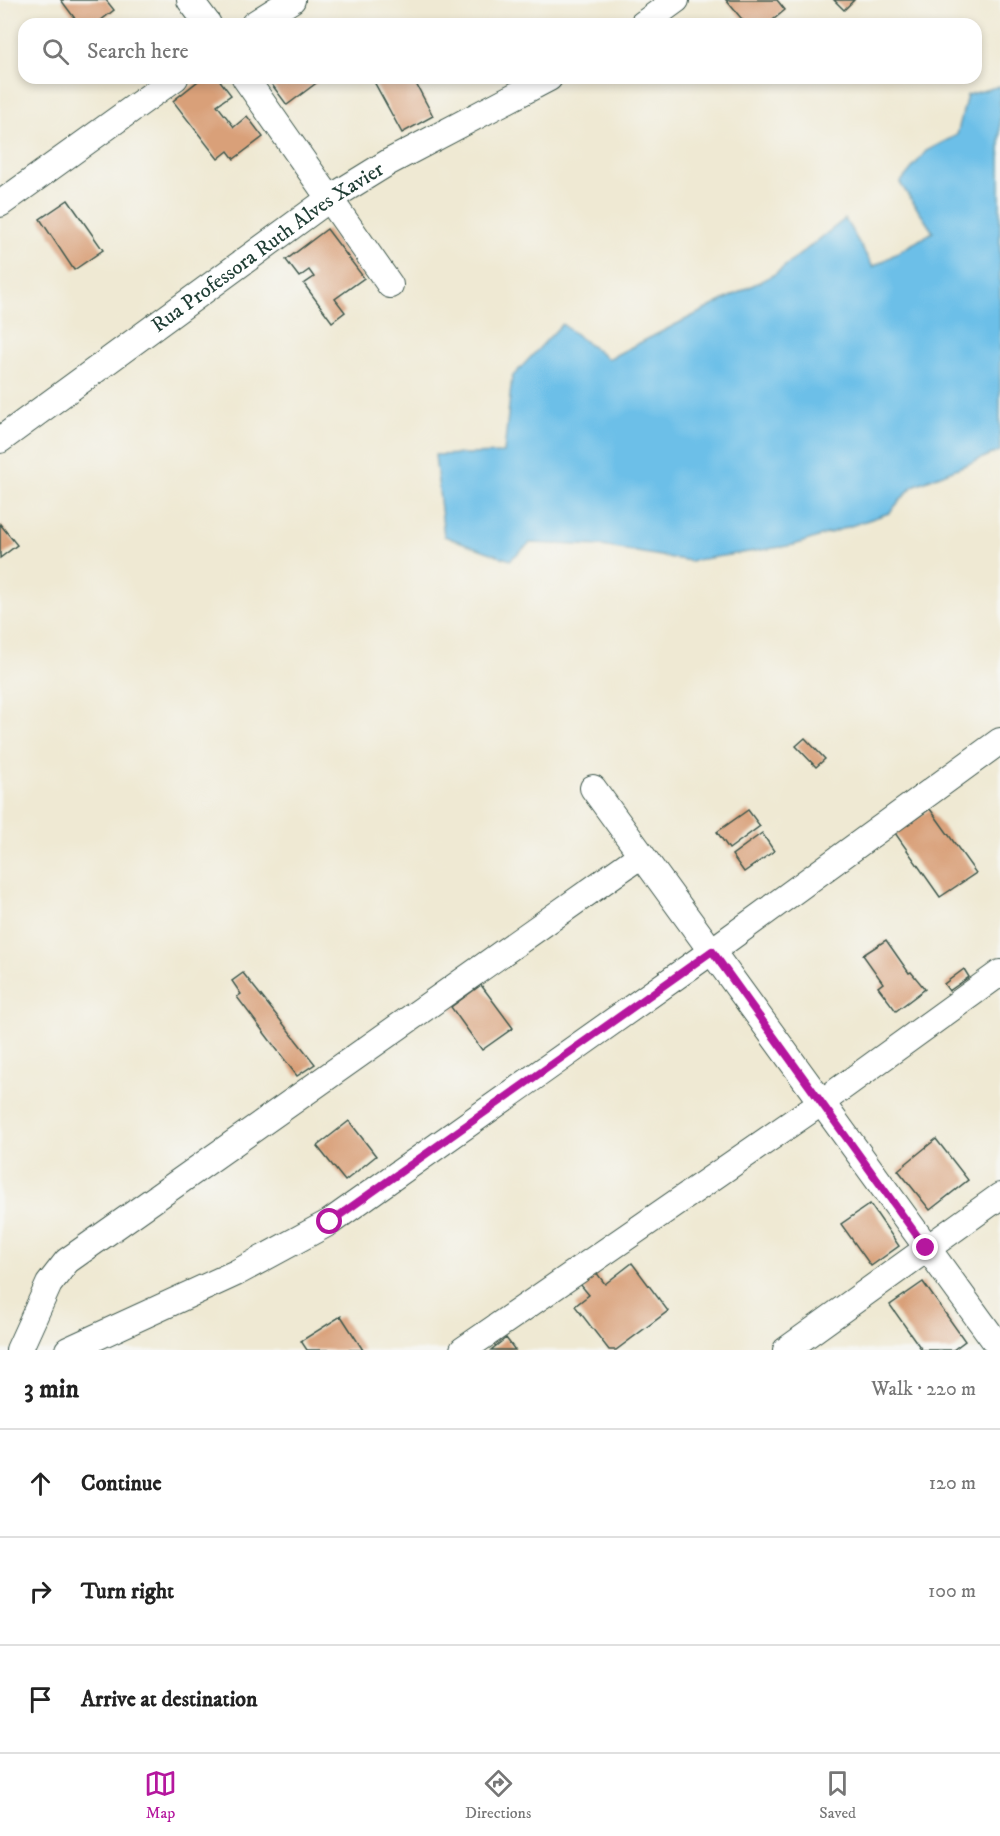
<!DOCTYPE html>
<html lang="en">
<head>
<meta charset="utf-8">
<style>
	:root { --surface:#fff; --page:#f6f6f6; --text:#222; --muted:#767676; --line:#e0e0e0; --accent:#b5179e }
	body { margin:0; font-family:"IM FELL DW Pica",serif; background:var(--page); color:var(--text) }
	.stop { position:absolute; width:18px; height:18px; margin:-14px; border:4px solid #b5179e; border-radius:50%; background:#fff }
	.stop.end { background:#b5179e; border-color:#fff; box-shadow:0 2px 6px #0008 }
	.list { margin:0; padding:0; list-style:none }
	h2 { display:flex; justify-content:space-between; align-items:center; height:78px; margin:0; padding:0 24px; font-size:26px }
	h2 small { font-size:20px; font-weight:400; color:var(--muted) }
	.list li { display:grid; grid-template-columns:39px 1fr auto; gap:18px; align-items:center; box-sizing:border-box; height:108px; padding:0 24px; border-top:2px solid var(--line) }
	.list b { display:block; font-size:22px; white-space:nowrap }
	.list em { font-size:20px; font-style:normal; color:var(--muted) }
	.icon { flex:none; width:33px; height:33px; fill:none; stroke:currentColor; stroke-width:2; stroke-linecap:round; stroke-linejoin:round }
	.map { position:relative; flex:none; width:1000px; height:1350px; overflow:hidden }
	.search { position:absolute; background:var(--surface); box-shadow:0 3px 9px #0003; left:18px; right:18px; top:18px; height:66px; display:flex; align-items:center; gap:15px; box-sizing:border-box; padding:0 21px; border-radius:18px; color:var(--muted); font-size:22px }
	.sheet { height:402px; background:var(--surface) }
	nav { display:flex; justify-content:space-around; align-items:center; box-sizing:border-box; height:84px; border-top:2px solid var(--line); background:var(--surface); font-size:16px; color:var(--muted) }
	nav a { display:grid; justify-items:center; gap:3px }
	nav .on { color:var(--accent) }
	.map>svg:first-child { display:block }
	.water { fill:#6cbfe8; stroke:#467e8e; stroke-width:1.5 }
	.building { fill:#d9a079 }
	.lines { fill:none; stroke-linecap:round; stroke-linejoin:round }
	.street-casing { stroke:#3e574c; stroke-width:28 }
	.street { stroke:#fff; stroke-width:26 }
	.route { stroke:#b5179e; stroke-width:8 }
	.labels { text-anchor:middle; stroke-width:4.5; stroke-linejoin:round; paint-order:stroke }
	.street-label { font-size:21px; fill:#1f3d34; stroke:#f6f6f2 }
</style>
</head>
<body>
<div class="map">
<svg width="1000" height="1350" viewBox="0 0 1000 1350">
	<rect width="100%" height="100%" fill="#f6f6f2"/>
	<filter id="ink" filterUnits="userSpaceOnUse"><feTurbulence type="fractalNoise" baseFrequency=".0167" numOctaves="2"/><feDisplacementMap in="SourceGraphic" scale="12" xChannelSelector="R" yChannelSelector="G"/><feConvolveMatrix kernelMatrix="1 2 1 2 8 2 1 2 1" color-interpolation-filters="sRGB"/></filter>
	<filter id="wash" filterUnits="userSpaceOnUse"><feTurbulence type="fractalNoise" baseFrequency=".008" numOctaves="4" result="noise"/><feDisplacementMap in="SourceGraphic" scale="24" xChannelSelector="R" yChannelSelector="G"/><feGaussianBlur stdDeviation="1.35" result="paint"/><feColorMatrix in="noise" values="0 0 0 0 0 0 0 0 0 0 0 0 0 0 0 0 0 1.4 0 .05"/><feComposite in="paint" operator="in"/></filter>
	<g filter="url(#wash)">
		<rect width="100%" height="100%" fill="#efe9d3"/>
		<path class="water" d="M1000,86V451L913,486L889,513L794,545L690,561L602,546L530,543L510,560L444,536L435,455L504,453L512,377L562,324L608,359L775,274L845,219L873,267L933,232L900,183L926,151L957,135L967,95Z"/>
		<g id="blocks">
			<path class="building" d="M61,0H106L114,10L96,24H79Z
				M726,0H777L785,10L768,24H746Z
				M834,0H854L844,10Z
				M202,78H218L231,95L217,105L234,127L247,116L263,137L234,159L228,151L218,159L173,101Z
				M267,78H316L319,81L287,105Z
				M372,78H413L433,116L402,133Z
				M68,200L103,250L74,270L40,219Z
				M327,229L364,278L335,299L345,312L332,322L304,284L314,277L309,270L299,277L286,260Z
				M0,524L17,545L0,558Z
				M805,738L825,759L816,767L796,746Z
				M930,809L976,873L940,897L895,833Z
				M748,810L760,826L729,849L717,832Z
				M762,833L774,851L744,872L732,855Z
				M886,940L909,973L911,972L925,989L896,1011L878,987L883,983L863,955Z
				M964,969L969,977L949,991L944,984Z
				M243,973L315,1064L297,1076L237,997L241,994L232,981Z
				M481,985L513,1028L482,1050L451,1007Z
				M349,1121L376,1156L345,1181L317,1146Z
				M936,1139L968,1180L930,1210L898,1170Z
				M870,1204L899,1246L871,1266L841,1224Z
				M632,1263L668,1311L616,1350H609L575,1306L589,1295L580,1284L596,1272L605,1284Z
				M923,1282L965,1341L953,1350H922L890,1305Z
				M341,1316L363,1350H307L301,1341Z
				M506,1338L515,1350H491Z"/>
		</g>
	</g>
	<g filter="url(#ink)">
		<use href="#blocks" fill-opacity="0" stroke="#3e574c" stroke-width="1.5"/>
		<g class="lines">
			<g class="street-casing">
				<g id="street">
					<path d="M190,0L208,24"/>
					<path d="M254,24L292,0"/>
					<path d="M643,24L676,0"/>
					<path d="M245,78L390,285"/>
					<path d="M0,204L175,78"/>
					<path id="s1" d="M0,440L329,199L389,162L549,78"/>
					<path d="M593,788L1000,1348"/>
					<path d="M19,1350L49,1284L67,1261L641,855"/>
					<path d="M68,1350L236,1273L330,1222L712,951L1000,741"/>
					<path d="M463,1350L822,1102L1000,973"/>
					<path d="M786,1350L1000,1196"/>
				</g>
			</g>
			<use href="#street" class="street"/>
		</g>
	</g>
	<g class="lines" filter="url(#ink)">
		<path class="route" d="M330,1222L712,951L926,1248"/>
	</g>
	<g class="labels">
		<g class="street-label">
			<text dy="7" stroke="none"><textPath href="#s1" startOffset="330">Rua Professora Ruth Alves Xavier</textPath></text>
		</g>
	</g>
</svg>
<div class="stop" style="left:330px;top:1222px"></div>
<div class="stop end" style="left:926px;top:1248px"></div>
<div class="search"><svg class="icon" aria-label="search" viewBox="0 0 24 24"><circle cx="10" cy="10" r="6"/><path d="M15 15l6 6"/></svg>Search here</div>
</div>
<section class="sheet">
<h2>3 min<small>Walk · 220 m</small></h2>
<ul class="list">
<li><svg class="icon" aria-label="ahead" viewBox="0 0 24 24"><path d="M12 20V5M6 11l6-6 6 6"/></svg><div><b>Continue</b></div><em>120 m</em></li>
<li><svg class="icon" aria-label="right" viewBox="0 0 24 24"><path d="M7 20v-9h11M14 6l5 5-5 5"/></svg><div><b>Turn right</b></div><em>100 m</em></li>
<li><svg class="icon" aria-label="arrive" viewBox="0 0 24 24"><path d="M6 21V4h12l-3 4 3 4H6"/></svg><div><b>Arrive at destination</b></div></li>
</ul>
</section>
<nav>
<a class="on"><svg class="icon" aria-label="map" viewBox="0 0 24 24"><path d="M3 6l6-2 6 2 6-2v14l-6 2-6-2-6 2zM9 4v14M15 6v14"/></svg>Map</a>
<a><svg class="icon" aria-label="directions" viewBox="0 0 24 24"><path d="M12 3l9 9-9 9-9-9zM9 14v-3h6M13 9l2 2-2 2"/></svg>Directions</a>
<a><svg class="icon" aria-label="saved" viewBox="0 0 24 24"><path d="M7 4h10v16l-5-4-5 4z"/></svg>Saved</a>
</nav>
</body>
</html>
